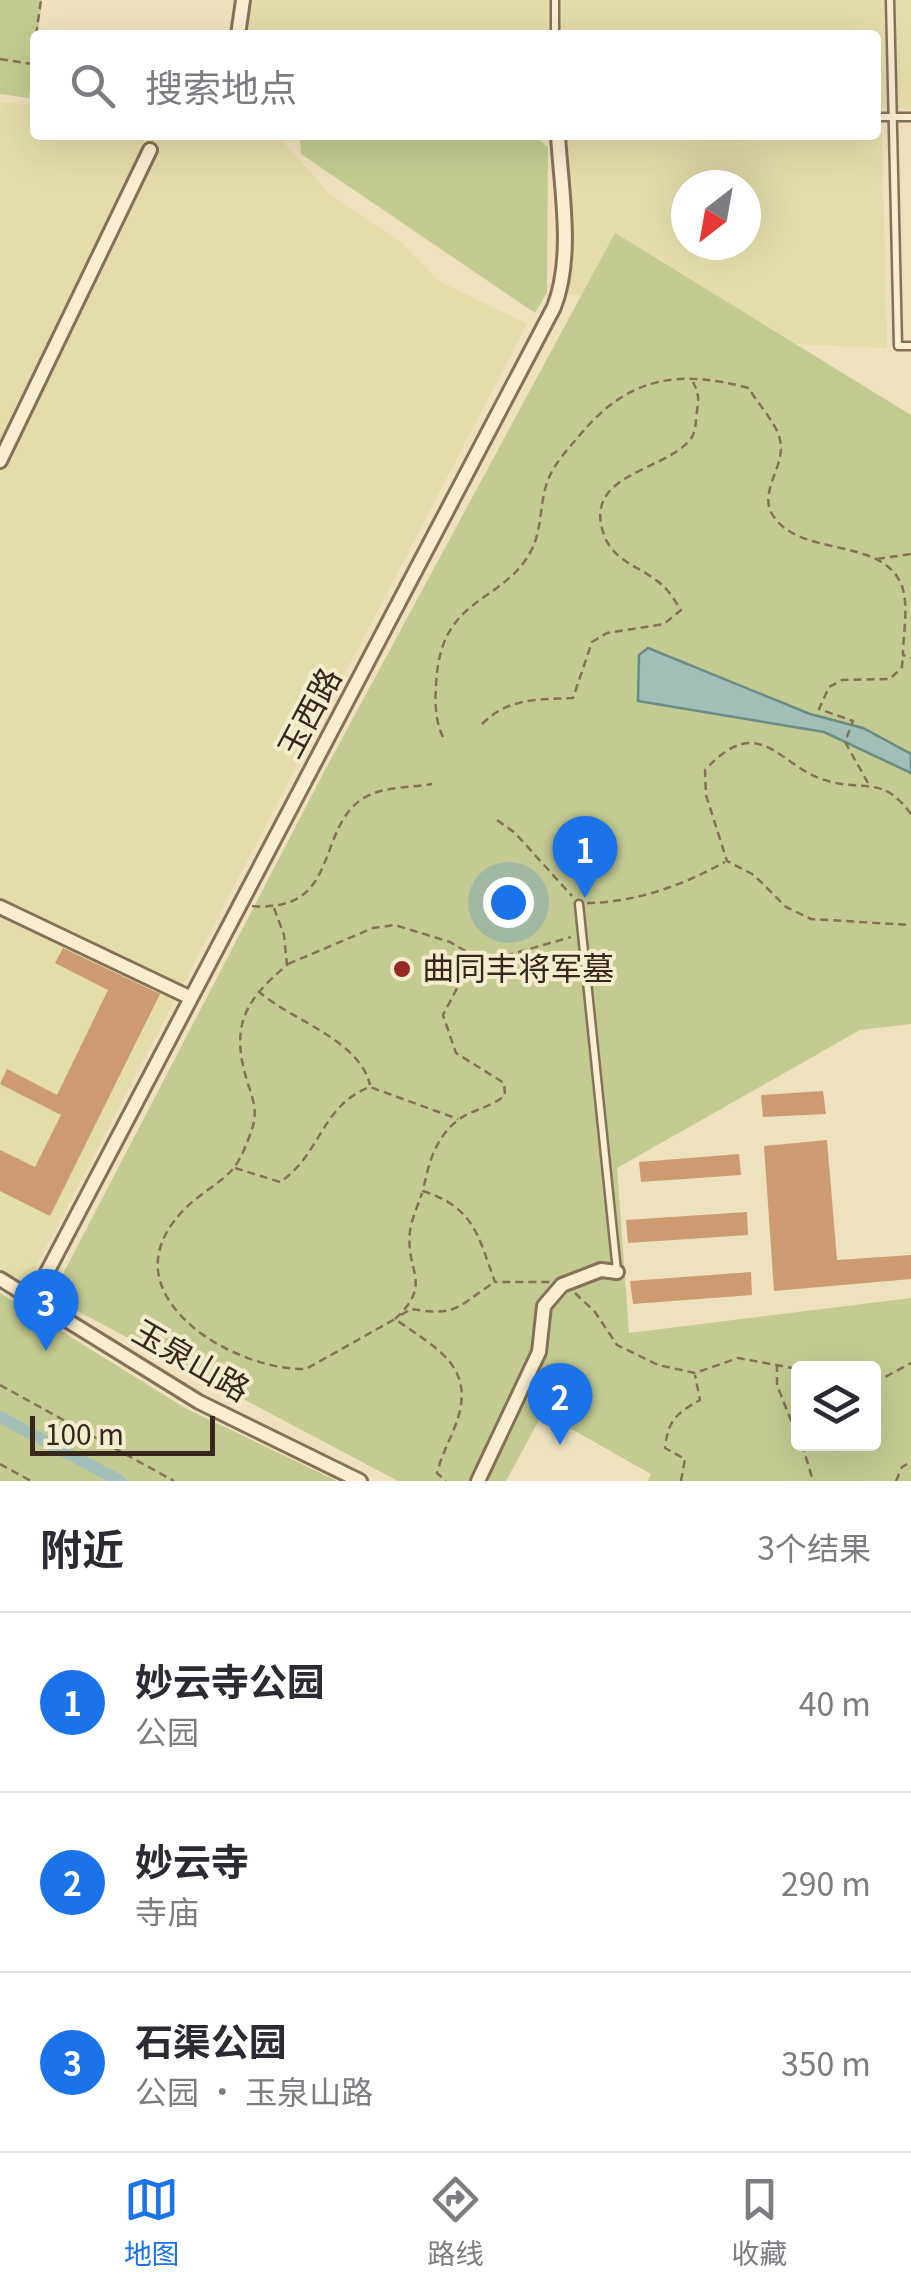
<!DOCTYPE html>
<html lang="zh">
<head>
<meta charset="utf-8">
<style>
	:root { --surface:#fff; --page:#f7f7f7; --text:#2b2b33; --muted:#7c7c81; --line:#e1e1e2; --accent:#1a73e8 }
	body { margin:0; font-family:Georgia,"Noto Sans SC",serif; background:var(--page); color:var(--text) }
	.controls { position:absolute; right:30px; bottom:30px; display:grid; overflow:hidden; border-radius:10px; box-shadow:0 10px 40px #0002 }
	.controls button { width:90px; height:90px; display:grid; place-items:center; padding:0; border:0; border-bottom:2px solid var(--line); background:var(--surface); color:var(--text); font:50px sans-serif }
	.compass { position:absolute; left:671px; top:170px; width:90px; height:90px; border-radius:50%; background:var(--surface); box-shadow:0 10px 40px #0002; rotate:211deg }
	.scale { position:absolute; left:30px; bottom:25px; width:185px; box-sizing:border-box; padding-left:10px; border:5px solid #35281b; border-top:0; font-size:28px; line-height:35px; white-space:nowrap; color:#35281b; -webkit-text-stroke:8px #f5ebcd; paint-order:stroke }
	.you { position:absolute; left:508px; top:902px; width:35px; height:35px; margin:-25px; border:8px solid #fff; border-radius:50%; background:#1a73e8; box-shadow:0 0 0 15px #1a73e833 }
	.badge { display:grid; place-items:center; width:65px; height:65px; border-radius:50%; background:var(--accent); color:#fff; font-size:32px; font-weight:700 }
	.pin { position:absolute; translate:-50% -82px; filter:drop-shadow(0 2px 5px #0008) }
	.pin::after { content:''; position:absolute; top:52px; width:35px; height:30px; background:inherit; clip-path:polygon(0 0,100% 0,50% 100%) }
	.list { margin:0; padding:0; list-style:none }
	h2 { display:flex; justify-content:space-between; align-items:center; height:130px; margin:0; padding:0 40px; font-size:42px }
	h2 small { font-size:32px; font-weight:400; color:var(--muted) }
	.list li { display:grid; grid-template-columns:65px 1fr auto; gap:30px; align-items:center; box-sizing:border-box; height:180px; padding:0 40px; border-top:2px solid var(--line) }
	.list b { display:block; font-size:38px; white-space:nowrap }
	.list p { margin:0; font-size:32px; white-space:nowrap; color:var(--muted) }
	.list em { font-size:32px; font-style:normal; color:var(--muted) }
	.icon { flex:none; width:55px; height:55px; fill:none; stroke:currentColor; stroke-width:2; stroke-linecap:round; stroke-linejoin:round }
	.map { position:relative; flex:none; width:911px; height:1481px; overflow:hidden }
	.search { position:absolute; background:var(--surface); box-shadow:0 10px 40px #0002; left:30px; right:30px; top:30px; height:110px; display:flex; align-items:center; gap:25px; box-sizing:border-box; padding:0 35px; border-radius:10px; color:var(--muted); font-size:38px }
	.sheet { height:670px; background:var(--surface) }
	nav { display:flex; justify-content:space-around; align-items:center; box-sizing:border-box; height:140px; border-top:2px solid var(--line); background:var(--surface); font-size:28px; color:var(--muted) }
	nav a { display:grid; justify-items:center; gap:5px }
	nav .on { color:var(--accent) }
	.map>svg:first-child { display:block }
	.farmland { fill:#e3dcab; fill-rule:evenodd }
	.green { fill:#c3cb92; fill-rule:evenodd }
	.water { fill:#a1bfb7; stroke:#698c85; stroke-width:2.5 }
	.lines { fill:none; stroke-linecap:round; stroke-linejoin:round }
	.canal { stroke:#a1bfb7; stroke-width:12 }
	.building { fill:#cc9b73 }
	.service-casing { stroke:#857157; stroke-width:11 }
	.minor-casing { stroke:#857157; stroke-width:18 }
	.path { stroke:#857157; stroke-width:2.5; stroke-dasharray:8 5; stroke-linecap:butt }
	.service { stroke:#f9eed0; stroke-width:6 }
	.minor { stroke:#f9eed0; stroke-width:12 }
	.poi-dot { fill:#952926; stroke:#f5ebcd; stroke-width:4 }
	.labels { text-anchor:middle; stroke-width:8; stroke-linejoin:round; paint-order:stroke }
	.street-label { font-size:32px; fill:#35281b; stroke:#f5ebcd }
	.poi-label { font-size:32px; fill:#35281b; stroke:#f5ebcd; text-anchor:start }
</style>
</head>
<body>
<div class="map">
<svg width="911" height="1481" viewBox="0 0 911 1481">
	<rect width="100%" height="100%" fill="#eee1bd"/>
	<path class="farmland" d="M247,0H911V108H876V35H245Z
		M0,102L35,105V135H277L330,194L401,242L439,281L527,324L27,1284L0,1268Z
		M882,133L887,348L795,344L616,234L582,295H568L566,139ZM686,185H746V245H686Z"/>
	<path class="green" d="M0,0H42L29,98L0,94Z
		M533,135L548,147L547,293L535,313L301,154L300,138Z
		M615,233L911,415V1024L860,1030L617,1168L629,1333L911,1298V1481H648L651,1474L543,1413L506,1481H398L51,1297L324,772ZM798,1368H874V1444H798Z
		M0,1293L185,1408L337,1481H0Z"/>
	<path class="water" d="M648,648L810,714L863,728L911,754V773L824,732L638,701L639,655Z"/>
	<g class="lines">
		<path class="canal" d="M0,1417L120,1481"/>
	</g>
	<path class="building" d="M63,948L160,994L50,1216L0,1191V1150L35,1167L61,1115L0,1084L7,1069L57,1095L108,990L55,963Z
		M823,1091L826,1114L763,1117L761,1095Z
		M827,1140L837,1260L911,1255V1279L774,1291L764,1146Z
		M739,1154L741,1175L641,1182L639,1162Z
		M747,1212L748,1235L628,1243L626,1220Z
		M751,1272L752,1295L633,1304L630,1281Z"/>
	<g class="lines">
		<g class="service-casing">
			<path id="service" d="M555,0V35
				M890,0L898,346H911
				M876,117H911
				M579,904L617,1271"/>
		</g>
		<g class="minor-casing">
			<path id="minor" d="M238,35L243,0
				M0,461L150,150
				M0,907L191,998
				M0,1279L199,1402L360,1481
				M33,1299L554,307C574,256 561,189 558,135
				M478,1481L539,1352L544,1306L562,1285L601,1270L617,1272"/>
		</g>
		<path class="path" d="M36,35L41,0
			M0,59L32,64L35,44
			M877,559L911,554
			M482,724C509,697 538,700 573,698L592,642L607,633L664,624L681,610C675,601 670,592 662,585C643,567 614,563 604,535C582,474 662,472 689,441C697,432 695,422 697,411C699,398 699,394 693,382
			M443,737C435,721 435,702 436,685C440,592 505,606 533,547C542,527 540,500 548,480C554,464 568,449 579,436C628,377 676,369 749,388C759,407 781,426 781,448C781,470 760,493 772,514C799,559 882,535 902,586C909,606 903,634 903,655L911,658
			M868,783L845,742L853,721L819,709L829,687L842,680L890,679L902,667L903,655
			M911,814C882,775 867,792 828,781C780,769 761,709 705,770L706,795L727,861L754,875L786,907L811,919L911,925
			M497,820L515,833L572,896
			M587,903C637,902 681,886 725,862
			M252,906C341,913 315,831 362,799C382,786 410,788 432,784
			M274,908L284,935L287,965C243,1002 230,1027 248,1084C253,1099 258,1112 252,1129C248,1141 241,1160 232,1170C220,1183 203,1192 190,1204C145,1245 148,1289 193,1327C221,1351 269,1370 306,1369L395,1319C439,1350 479,1368 454,1429C448,1444 441,1457 437,1473L446,1481
			M484,962L464,975L443,1015L456,1053L504,1083L505,1095C490,1109 471,1109 457,1121C435,1138 428,1165 423,1191C475,1208 478,1236 495,1282H550
			M288,964L373,928L395,925L450,942L484,962L571,937
			M258,991C292,1021 359,1039 370,1085
			M235,1168L280,1182C321,1155 321,1105 370,1087L458,1119
			M575,1293L595,1312L617,1345L658,1365L695,1373L738,1358L798,1369
			M401,1315L411,1309C460,1317 458,1305 495,1282
			M395,1319C434,1283 405,1272 410,1231C412,1218 418,1205 422,1193
			M777,1364V1385L798,1438
			M874,1383L911,1363
			M0,1385L174,1481
			M802,1444L813,1481
			M0,1464L31,1481
			M681,1481L685,1459L665,1448C668,1420 676,1414 700,1400L695,1375
			M896,1481L902,1467L911,1462"/>
		<use href="#service" class="service"/>
		<use href="#minor" class="minor"/>
	</g>
	<circle class="poi-dot" cx="402" cy="969" r="10"/>
	<g class="labels">
		<g class="street-label">
			<text transform="translate(310 713) rotate(-62)" y="11">玉西路</text>
			<text transform="translate(191 1361) rotate(30)" y="11">玉泉山路</text>
		</g>
		<g class="poi-label">
			<text x="422" y="980">曲同丰将军墓</text>
		</g>
	</g>
</svg>
<div class="controls">
<button><svg class="icon" aria-label="layers" viewBox="0 0 24 24"><path d="M12 4l9 5-9 5-9-5zM3 14l9 5 9-5"/></svg></button>
</div>
<svg class="compass" viewBox="-18 -18 36 36"><path d="M0-13l5 13h-10z" fill="#e53935"/><path d="M0 13l5-13h-10z" fill="#7c7c81"/></svg>
<div class="scale">100 m</div>
<div class="you"></div>
<div class="pin badge" style="left:585px;top:898px">1</div>
<div class="pin badge" style="left:560px;top:1445px">2</div>
<div class="pin badge" style="left:46px;top:1351px">3</div>
<div class="search"><svg class="icon" aria-label="search" viewBox="0 0 24 24"><circle cx="10" cy="10" r="6"/><path d="M15 15l6 6"/></svg>搜索地点</div>
</div>
<section class="sheet">
<h2>附近<small>3个结果</small></h2>
<ul class="list">
<li><span class="badge">1</span><div><b>妙云寺公园</b><p>公园</p></div><em>40 m</em></li>
<li><span class="badge">2</span><div><b>妙云寺</b><p>寺庙</p></div><em>290 m</em></li>
<li><span class="badge">3</span><div><b>石渠公园</b><p>公园 · 玉泉山路</p></div><em>350 m</em></li>
</ul>
</section>
<nav>
<a class="on"><svg class="icon" aria-label="map" viewBox="0 0 24 24"><path d="M3 6l6-2 6 2 6-2v14l-6 2-6-2-6 2zM9 4v14M15 6v14"/></svg>地图</a>
<a><svg class="icon" aria-label="directions" viewBox="0 0 24 24"><path d="M12 3l9 9-9 9-9-9zM9 14v-3h6M13 9l2 2-2 2"/></svg>路线</a>
<a><svg class="icon" aria-label="saved" viewBox="0 0 24 24"><path d="M7 4h10v16l-5-4-5 4z"/></svg>收藏</a>
</nav>
</body>
</html>
